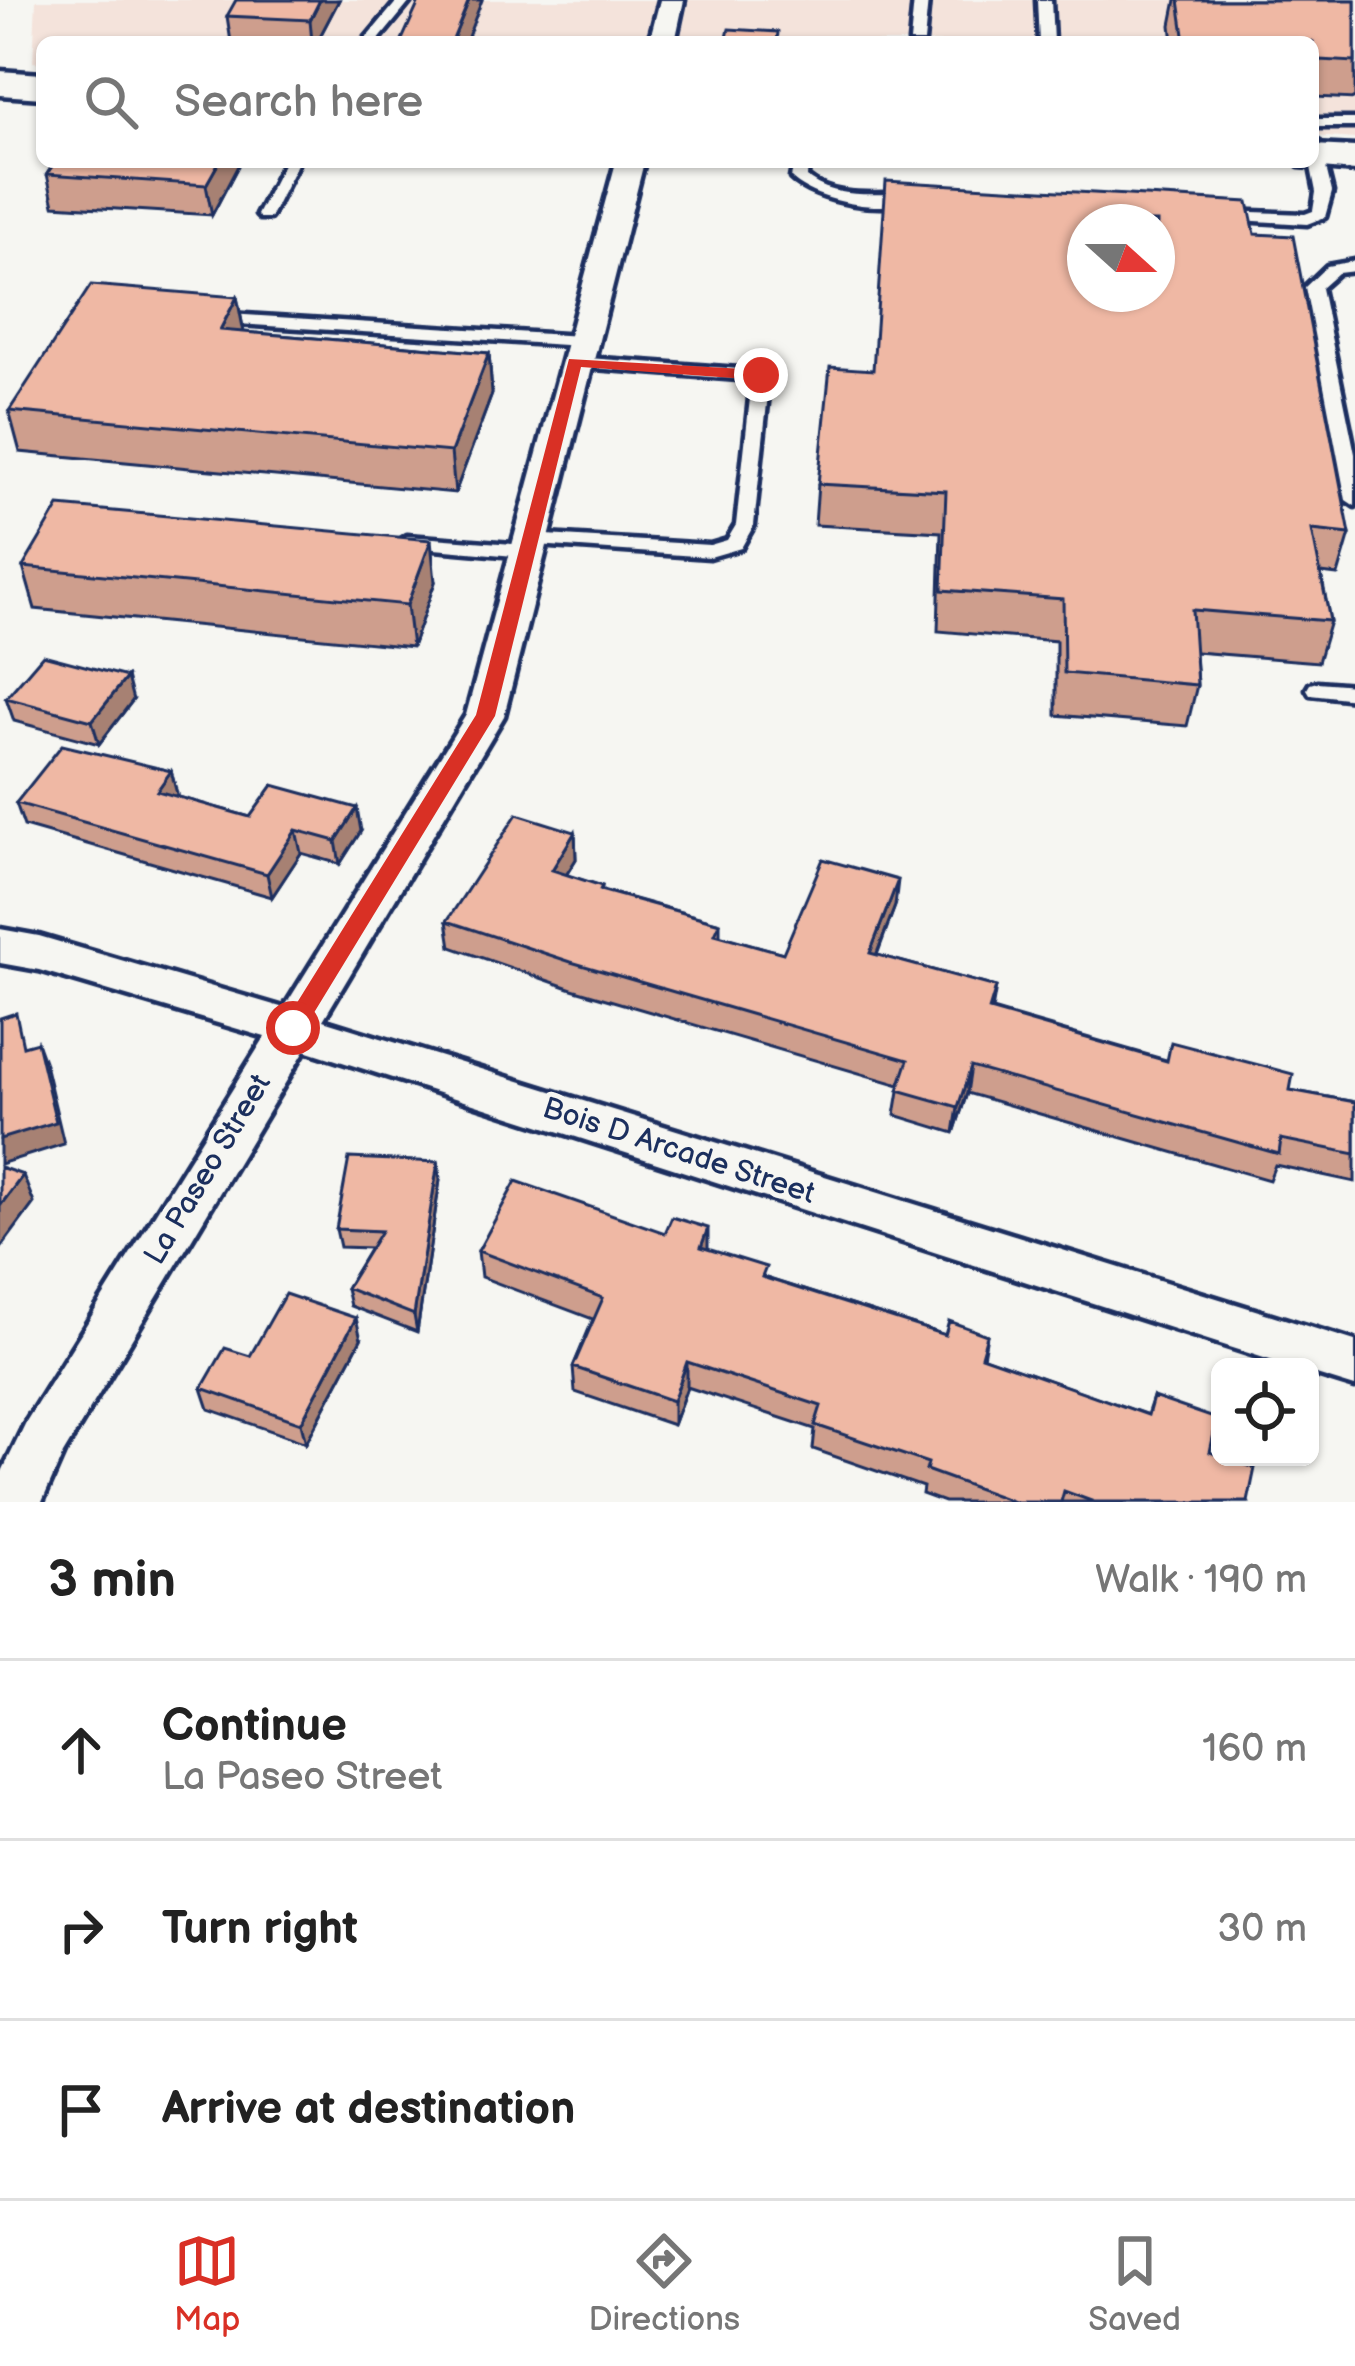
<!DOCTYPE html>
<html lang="en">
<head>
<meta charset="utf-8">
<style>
	:root { --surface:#fff; --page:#f6f6f6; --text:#222; --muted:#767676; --line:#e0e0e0; --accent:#d93025 }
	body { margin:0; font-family:"Balsamiq Sans",sans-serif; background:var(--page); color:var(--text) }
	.controls { position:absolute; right:36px; bottom:36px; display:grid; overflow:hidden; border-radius:18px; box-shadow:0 3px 9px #0004 }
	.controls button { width:108px; height:108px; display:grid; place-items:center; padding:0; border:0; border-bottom:3px solid var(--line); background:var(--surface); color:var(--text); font:60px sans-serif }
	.compass { position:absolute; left:1067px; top:204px; width:108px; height:108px; border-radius:50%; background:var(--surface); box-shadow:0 3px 9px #0004; rotate:111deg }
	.stop { position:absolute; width:36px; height:36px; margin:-27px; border:9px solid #d93025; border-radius:50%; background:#fff }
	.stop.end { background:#d93025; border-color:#fff; box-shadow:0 3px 12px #0008 }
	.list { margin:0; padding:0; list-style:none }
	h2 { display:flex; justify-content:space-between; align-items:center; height:156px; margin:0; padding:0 48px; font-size:51px }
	h2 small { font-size:39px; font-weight:400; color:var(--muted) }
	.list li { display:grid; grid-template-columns:78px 1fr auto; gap:36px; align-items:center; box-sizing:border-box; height:180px; padding:0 48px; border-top:3px solid var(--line) }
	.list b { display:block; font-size:45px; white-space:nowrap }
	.list p { margin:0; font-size:39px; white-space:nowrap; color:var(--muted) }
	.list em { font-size:39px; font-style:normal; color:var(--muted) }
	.icon { flex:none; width:66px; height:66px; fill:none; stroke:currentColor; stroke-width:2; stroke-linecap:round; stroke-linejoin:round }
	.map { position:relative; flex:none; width:1355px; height:1502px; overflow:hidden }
	.search { position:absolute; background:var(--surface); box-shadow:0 3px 9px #0004; left:36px; right:36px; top:36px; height:132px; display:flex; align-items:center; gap:30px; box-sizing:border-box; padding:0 42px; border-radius:18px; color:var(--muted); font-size:45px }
	.sheet { height:696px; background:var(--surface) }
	nav { display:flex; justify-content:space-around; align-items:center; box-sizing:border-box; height:168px; border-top:3px solid var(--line); background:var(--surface); font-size:33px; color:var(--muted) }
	nav a { display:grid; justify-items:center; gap:6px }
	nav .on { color:var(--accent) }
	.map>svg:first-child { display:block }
	.built { fill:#f4e3db }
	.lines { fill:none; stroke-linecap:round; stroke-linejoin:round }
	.lane-casing { stroke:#1b2f5e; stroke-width:9 }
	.street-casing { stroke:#1b2f5e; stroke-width:9 }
	.secondary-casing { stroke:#1b2f5e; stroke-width:9 }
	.lane { fill:#f6f6f2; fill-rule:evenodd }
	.street { fill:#f6f6f2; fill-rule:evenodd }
	.secondary { fill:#f6f6f2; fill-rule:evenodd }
	.wall { fill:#ce9e8d; stroke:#1b2f5e; stroke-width:3 }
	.shaded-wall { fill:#a78173; stroke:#1b2f5e; stroke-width:3 }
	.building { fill:#efb8a4; stroke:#1b2f5e; stroke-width:3; fill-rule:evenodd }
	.route { fill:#d93025 }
	.labels { text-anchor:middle; stroke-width:10; stroke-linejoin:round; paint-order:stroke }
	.street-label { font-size:30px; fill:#1b2f5e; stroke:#f6f6f2 }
</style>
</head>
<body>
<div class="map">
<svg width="1355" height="1502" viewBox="0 0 1355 1502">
	<rect width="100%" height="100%" fill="#f6f6f2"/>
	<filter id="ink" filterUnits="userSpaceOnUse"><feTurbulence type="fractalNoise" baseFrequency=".00833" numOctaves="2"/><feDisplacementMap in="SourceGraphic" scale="24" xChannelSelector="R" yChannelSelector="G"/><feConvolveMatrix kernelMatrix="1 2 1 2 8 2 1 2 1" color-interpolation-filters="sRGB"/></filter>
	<g filter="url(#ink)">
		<path class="built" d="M36,0H1355V139L1313,136V42H42V63L33,62Z"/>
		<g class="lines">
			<g class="lane-casing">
				<path id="lane" d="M398,0L410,2L377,42H363Z
					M914,0H928L924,42H910Z
					M1037,0H1051L1053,42H1039Z
					M1313,119H1355V127H1313Z
					M1313,139L1320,143L1332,192L1325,217L1307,224L1222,219V213L1227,211L1305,214L1313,211L1316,192L1310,162H1313Z
					M284,162H298L270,218H260L257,215Z
					M794,162H808L807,177C835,200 874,193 908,194L916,199C887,215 815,202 791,178Z
					M1355,261V271L1338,273L1321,288L1355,454V506L1346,500L1305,287L1327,266Z
					M213,313L580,336L588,341L580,346L207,322V314Z
					M574,357L767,371L770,375L754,525L741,548L710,557L523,544L521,540L530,534L710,545L727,540L736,525L752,380L568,366L565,362Z
					M407,536L526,545L535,551L526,557L400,546L398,542Z
					M1317,682L1355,685V699L1310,694L1307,689L1310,684Z"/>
			</g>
			<g class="street-casing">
				<path id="street" d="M660,0H684L675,42H649Z
					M616,162H644L504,716L323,1020L1355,1341V1387L1310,1373V1367H1292L305,1050L63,1454L42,1502H0V1476L27,1420L265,1037L39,970L0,963V929L39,936L284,1008L466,715Z"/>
			</g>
			<g class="secondary-casing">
				<path id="secondary" d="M0,71L42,74V98L0,95Z
					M1313,145L1355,147V171L1299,166L1296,162H1313Z"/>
			</g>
			<use href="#lane" class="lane"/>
			<use href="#street" class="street"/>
			<use href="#secondary" class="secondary"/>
		</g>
		<path class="wall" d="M339,0L317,42H231L227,16Z
			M1176,0H1355V99L1315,97L1313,107V42H1173L1171,25Z
			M55,162H240L212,215L54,205L47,174Z
			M1255,234L1350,534L1338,575L1321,573L1330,621L1318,662L1195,652L1197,685L1187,726L1056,715V641L938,631L941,532L815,525L818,484Z
			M237,297L244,332L489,353L492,394L455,493L20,452L9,411Z
			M23,567L435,582L412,647L35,609Z
			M6,698L133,700L99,744L14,721Z
			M171,771L177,794L175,796L250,817L361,831L340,864L301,853L272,897L24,826L16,803Z
			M575,832L576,859L566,875L602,886V890L720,923V936L783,953L895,906L877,955L996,987L992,1010L1166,1060L1290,1090L1355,1102V1182L1275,1165L1269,1180L967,1093L954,1133L895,1115L900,1085L572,989L451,947L447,921Z
			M438,1162L440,1180L417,1332L350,1306L346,1288L370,1248L340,1247L336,1229Z
			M708,1249L766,1278L945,1335H987L983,1357L1147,1415L1153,1397L1210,1452L1248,1502H944L922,1494L923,1487L813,1449L815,1429L687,1387L673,1425L575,1392L573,1367L593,1319L481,1277L478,1251Z
			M361,1339L306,1443L209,1409L202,1388L250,1356Z"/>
		<path class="shaded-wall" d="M320,0H339L317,42H312L310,20Z
			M469,0H482L466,42H452Z
			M219,162H240L212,215L206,185Z
			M237,297L245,338L220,330Z
			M489,353L492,394L455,493L451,452Z
			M431,540L435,582L412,647L407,605Z
			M127,677L133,700L99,744L92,721Z
			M171,771L177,794L163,814L157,791Z
			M357,808L361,831L340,864L336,841Z
			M296,830L301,853L272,897L267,874Z
			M575,832L576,859L553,896L552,870Z
			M898,880L895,906L867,979L870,953Z
			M37,1042L45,1064L64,1144L0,1164V1139Z
			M971,1067L967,1093L954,1133L958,1107Z
			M438,1162L440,1180L417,1332L414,1315Z
			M23,1175L34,1203L0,1249V1206Z
			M708,1228V1254L701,1247Z
			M356,1318L361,1339L306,1443L301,1423Z
			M687,1362V1387L673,1425V1401Z"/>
		<path class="building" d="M236,0H320L310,20L227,16Z
			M420,0H469L452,42H401Z
			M1179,0H1355V62L1320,60L1315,98L1313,97V42H1185Z
			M729,29L778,32L777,42H726Z
			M55,162H219L206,185L47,174Z
			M886,181L1248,202L1255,234L1293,236L1350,534L1312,530L1330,621L1192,610L1197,685L1064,673L1063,599L942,590L946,491L818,484L830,367L873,370ZM1085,222H1157V294H1085Z
			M91,285L237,297L220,330L489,353L451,452L9,411Z
			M59,506L431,540L407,605L23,567Z
			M43,655L127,677L92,721L6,698Z
			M62,745L171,771L157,791L250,817L273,785L357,808L336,841L296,830L267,874L16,803Z
			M517,814L575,832L552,870L602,886L600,890L720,923L715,934L783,953L823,859L898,880L870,953L996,987L989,1010L1167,1061L1171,1042L1293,1074L1290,1090L1355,1102V1154L1281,1139L1279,1154L971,1067L958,1107L898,1090L908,1060L571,962L447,921Z
			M16,1013L23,1046L37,1042L56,1122L0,1139V1018Z
			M349,1158L438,1162L414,1315L346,1288L381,1231L336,1229Z
			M0,1167L23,1175L0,1206Z
			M516,1181L665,1233L672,1217L708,1228L701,1247L766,1267L762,1277L945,1335L949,1321L987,1335L981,1356L1148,1415L1153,1397L1217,1419L1210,1452L1255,1468L1248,1502H1094L1064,1491L1061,1502H1014L926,1470L928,1463L815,1425L821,1406L687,1362L673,1401L573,1367L603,1298L478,1251Z
			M285,1294L356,1318L301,1423L202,1388L225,1348L250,1356Z"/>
	</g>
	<path class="route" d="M569,359L761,370L769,375L761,380L581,367L495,716L301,1034H285V1022L476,715Z"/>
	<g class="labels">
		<g class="street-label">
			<text transform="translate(679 1150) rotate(18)" y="10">Bois D Arcade Street</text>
			<text transform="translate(207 1169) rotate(-59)" y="10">La Paseo Street</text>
		</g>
	</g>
</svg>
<div class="controls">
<button><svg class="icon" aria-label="locate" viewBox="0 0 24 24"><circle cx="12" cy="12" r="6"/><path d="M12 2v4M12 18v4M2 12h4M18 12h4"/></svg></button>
</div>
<svg class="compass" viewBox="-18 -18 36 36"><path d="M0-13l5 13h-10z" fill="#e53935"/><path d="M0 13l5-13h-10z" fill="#767676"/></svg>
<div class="stop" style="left:293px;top:1028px"></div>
<div class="stop end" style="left:761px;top:375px"></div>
<div class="search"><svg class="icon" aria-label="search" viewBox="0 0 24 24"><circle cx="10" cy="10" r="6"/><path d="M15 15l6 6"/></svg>Search here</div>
</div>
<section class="sheet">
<h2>3 min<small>Walk · 190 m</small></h2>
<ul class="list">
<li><svg class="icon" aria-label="ahead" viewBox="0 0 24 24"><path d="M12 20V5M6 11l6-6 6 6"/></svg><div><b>Continue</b><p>La Paseo Street</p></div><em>160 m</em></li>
<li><svg class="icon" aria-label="right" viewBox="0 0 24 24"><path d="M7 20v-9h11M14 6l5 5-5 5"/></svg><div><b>Turn right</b></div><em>30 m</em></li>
<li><svg class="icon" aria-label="arrive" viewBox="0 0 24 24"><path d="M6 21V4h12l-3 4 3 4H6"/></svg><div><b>Arrive at destination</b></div></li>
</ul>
</section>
<nav>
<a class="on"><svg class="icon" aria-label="map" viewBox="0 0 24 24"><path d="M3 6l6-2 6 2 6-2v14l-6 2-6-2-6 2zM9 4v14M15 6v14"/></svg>Map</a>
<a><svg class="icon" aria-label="directions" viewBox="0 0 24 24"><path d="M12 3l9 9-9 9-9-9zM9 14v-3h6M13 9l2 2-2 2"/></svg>Directions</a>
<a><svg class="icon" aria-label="saved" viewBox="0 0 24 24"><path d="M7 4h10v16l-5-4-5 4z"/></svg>Saved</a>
</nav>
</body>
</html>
